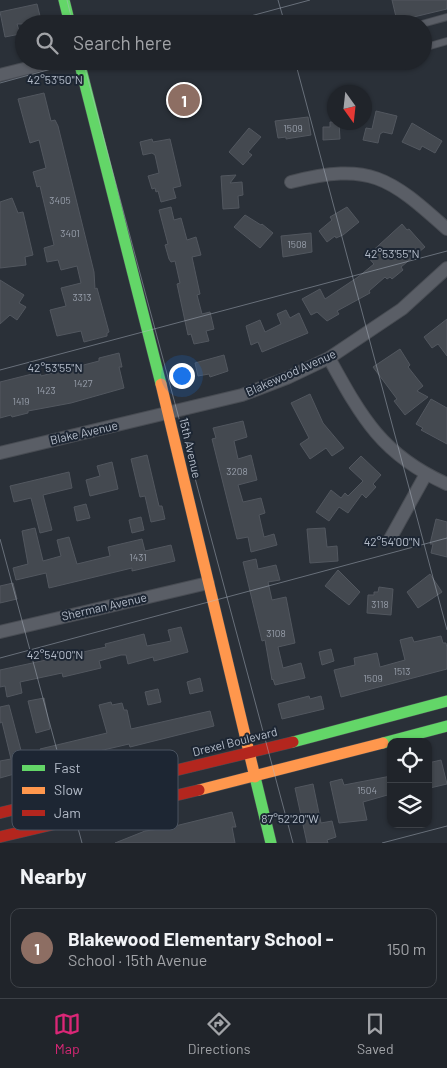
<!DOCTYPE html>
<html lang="en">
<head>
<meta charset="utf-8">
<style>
	:root { --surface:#20242a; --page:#282c32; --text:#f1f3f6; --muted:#a2a4a8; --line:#3d4147; --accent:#db2777 }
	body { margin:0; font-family:Barlow,sans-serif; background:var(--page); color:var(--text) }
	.controls { position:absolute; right:15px; bottom:15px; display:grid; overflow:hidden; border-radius:10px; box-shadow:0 1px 4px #0004 }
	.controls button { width:45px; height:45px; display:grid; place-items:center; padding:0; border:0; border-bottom:1px solid var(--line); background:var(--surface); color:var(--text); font:25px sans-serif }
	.compass { position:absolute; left:327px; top:85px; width:45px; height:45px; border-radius:50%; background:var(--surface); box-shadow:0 1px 4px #0004; rotate:165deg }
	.you { position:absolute; left:181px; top:375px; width:18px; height:18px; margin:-12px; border:4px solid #fff; border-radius:50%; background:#1a73e8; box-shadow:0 0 0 8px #1a73e833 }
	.badge { display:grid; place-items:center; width:32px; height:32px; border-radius:50%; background:var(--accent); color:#fff; font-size:16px; font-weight:700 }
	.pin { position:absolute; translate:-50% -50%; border:2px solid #fff; box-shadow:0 1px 5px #0006 }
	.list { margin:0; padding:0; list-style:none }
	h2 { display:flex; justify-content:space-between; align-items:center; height:65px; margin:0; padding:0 20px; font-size:21px }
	h2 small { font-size:16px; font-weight:400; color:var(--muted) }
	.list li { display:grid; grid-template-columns:32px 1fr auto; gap:15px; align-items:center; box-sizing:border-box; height:80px; margin:0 10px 10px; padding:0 10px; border:1px solid var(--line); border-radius:10px }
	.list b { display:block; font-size:19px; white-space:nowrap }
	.list p { margin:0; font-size:16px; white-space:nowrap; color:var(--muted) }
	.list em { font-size:16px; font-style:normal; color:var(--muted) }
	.icon { flex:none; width:28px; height:28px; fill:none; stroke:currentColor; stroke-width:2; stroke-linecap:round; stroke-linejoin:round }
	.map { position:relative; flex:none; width:447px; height:843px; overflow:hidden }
	.search { position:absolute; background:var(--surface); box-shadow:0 1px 4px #0004; left:15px; right:15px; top:15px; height:55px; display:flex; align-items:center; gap:12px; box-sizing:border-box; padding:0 18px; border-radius:28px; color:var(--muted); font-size:19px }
	.sheet { height:155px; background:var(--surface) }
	nav { display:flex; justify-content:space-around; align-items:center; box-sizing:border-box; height:70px; border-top:1px solid var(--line); background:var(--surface); font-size:14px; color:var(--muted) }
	nav a { display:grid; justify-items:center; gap:2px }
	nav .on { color:var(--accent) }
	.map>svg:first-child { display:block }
	.building { fill:#444950; stroke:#52575f }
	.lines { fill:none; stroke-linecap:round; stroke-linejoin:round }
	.lane-casing { stroke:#484c53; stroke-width:8 }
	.street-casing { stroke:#484c53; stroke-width:14 }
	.fast-casing { stroke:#484c53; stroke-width:12 }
	.slow-casing { stroke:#484c53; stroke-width:12 }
	.jam-casing { stroke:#484c53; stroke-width:12 }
	.lane { stroke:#5a5e66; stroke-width:6 }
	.street { stroke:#5a5e66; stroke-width:12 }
	.fast { stroke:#63d668; stroke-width:11 }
	.slow { stroke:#ff974d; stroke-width:11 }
	.jam { stroke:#b3261e; stroke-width:11 }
	.ticks { fill:none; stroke:#b4bcc9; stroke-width:1; stroke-opacity:0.45 }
	.labels { text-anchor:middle; stroke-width:4; stroke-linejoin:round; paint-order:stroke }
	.number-label { font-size:10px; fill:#989fab }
	.street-label { font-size:12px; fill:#b4bcc9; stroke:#1d2633 }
	.key { fill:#1d2633; stroke:#4a5360; stroke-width:1 }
	.key-label { font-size:14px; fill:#b4bcc9 }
	.ticks-label { font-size:12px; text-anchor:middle; fill:#b4bcc9; stroke:#1d2633; stroke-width:4; stroke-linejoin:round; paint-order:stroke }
</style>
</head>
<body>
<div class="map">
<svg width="447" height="843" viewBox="0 0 447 843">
	<rect width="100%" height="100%" fill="#2a3038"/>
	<path class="building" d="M392,0H447V9L397,21Z
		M37,4L42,24H17L20,34L5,37L0,12Z
		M44,93L51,121L55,120L58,126L94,272L95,289L97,288L109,332L107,333V336L84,342L81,331L57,336L50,310L66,306L61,288L81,283L77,266L61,270L58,260L47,262L44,248L54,245L40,186L37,187L33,172L46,168L39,140L30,143L18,99Z
		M376,111L397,116L392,134L383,132L380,134L378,143L363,140L366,128L372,129Z
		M308,117L311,135L286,139V137L278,138L275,121Z
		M330,122H339L340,139L323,140V127H330Z
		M412,123L442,141L435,153L422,146L420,150L402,142Z
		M249,128L261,137L248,152L252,155L243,165L229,152Z
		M152,139L153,142L170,139L181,186L173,188L176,198L161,202L158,191L156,192L155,188L152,189L148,176L159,173L155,155L152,153L143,155L140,142Z
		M236,175L230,183L242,182L243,195L238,196L239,208L223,209L221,176Z
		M12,198L18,213L23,212L33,255L25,257L26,265L0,268V202Z
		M171,207L174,220L181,218L187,240L196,237L201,255L192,257L200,294L197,295L202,314L210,312L214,329L206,331L209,341L194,344L191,334L188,335L177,284L180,283L175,261L171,262L169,259L165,245L168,244L159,210Z
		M347,207L359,222L343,235L336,238L335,236L327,242L319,231L332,220L330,217Z
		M245,215L261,225L262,224L273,233L260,248L234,227Z
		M402,224L407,230L409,229L425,247L401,267L403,270L392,279L390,277L387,279L385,277L369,291L370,293L337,311L339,314L327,321L317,312L311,315L302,299L320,289L325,299L358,277L374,264L367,256Z
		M311,233L312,252L283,257L281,236Z
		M0,280L24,295L19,303L26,307L17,320L10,315L0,324Z
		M286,310L290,318L299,313L308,333L262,352L258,342L251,345L246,326L260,320L265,332L281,324L277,314Z
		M447,319V356L438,344L432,348L424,337Z
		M400,349L410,365L408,367L423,386L417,391L428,397L405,415L394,401L397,399L373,367Z
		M119,353L122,367H119L124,388L71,403L28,411V413L12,417L11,415L0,418V382L40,372L41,376L99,361V358Z
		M224,355L228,371L210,377L209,374L198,376L195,363Z
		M310,394L323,423L344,448L332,456L326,448L310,459L300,444L309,438L291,403Z
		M431,399L447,408V444L421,430L423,428L416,424Z
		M243,421L247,437L234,441L238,459L251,455L257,480L238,485L243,502L261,498L265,513L259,515L264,537L274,534L277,545L251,552L248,537L237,539L212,439L216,438L213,428Z
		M147,455L159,506H162L165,519L151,522L145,496L140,497L131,459Z
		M361,456L381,475L373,484L376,487L366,498L362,494L348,513L339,507L329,521L316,512L331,490L341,498L345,493L348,496L363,481L349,468Z
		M112,462L118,489L90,496L86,480L100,476L97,466Z
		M69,472L72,488L43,495L52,530L40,533L31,498L14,502L10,486Z
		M86,504L90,518L77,521L74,507Z
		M141,517L144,530L132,533L129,520Z
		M436,519L447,522V557L431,553L433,544H430Z
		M35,528L43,561L61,556L57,540L69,537L77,564L110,556L108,547L142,539L145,551L171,545L175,561L132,571V568L49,588L46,573L16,580L13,568L28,564L22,531Z
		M325,528L327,547L337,546L338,561L310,563L307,529Z
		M256,559L258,569L276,565L280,580L268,582L272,600L286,597L295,643L278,647L283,668L301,663L305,678L275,685L273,679L272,680L265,640L262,641L243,562Z
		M338,570L360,592L349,605L325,586Z
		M430,574L442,592L418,608L407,592Z
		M13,583L17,599L0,603V586Z
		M379,587L393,589L391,615L367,613L368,595H374V592H378Z
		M181,627L188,652L154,661L153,657L128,664L126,655H121L99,661L101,668L63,677L62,673L20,682L22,693L7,697L5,686L0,687V670L106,647L105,644L144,634L147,646L171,641L168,630Z
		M441,636L443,643H446L447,648V669L341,697L334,670L355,665L354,658L377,653L380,667L405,660L400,640L412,637L414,642Z
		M331,649L334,661L322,665L319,652Z
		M200,678L203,691L190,694L187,682Z
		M158,689L161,702L148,705L145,692Z
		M309,696L310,699L321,696L324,709L282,719L278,704Z
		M44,698L50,729L36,733L28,701Z
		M111,702L112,705L122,703L124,710H127L131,729L210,711L214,726L130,747L129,744L82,755L0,778V761L11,759L2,722L0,723V707L9,705L23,758L42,753L40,749L107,733L99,705Z
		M441,760L447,784L430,788L428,763Z
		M391,776V794L363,802L367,820L339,823L330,782L342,779L344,785Z
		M313,784L321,823L332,821L336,837L327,840L328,843H307L295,788Z
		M232,812L236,827H232L235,843H115L145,831L167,828Z"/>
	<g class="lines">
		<g class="lane-casing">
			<path id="lane" d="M422,24L447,17
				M423,48L447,41"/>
		</g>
		<g class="street-casing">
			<path id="street" d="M0,75L56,61
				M291,182C370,162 389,177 447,229
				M329,358C362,418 382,455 447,484
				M0,453L242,395L287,378L329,358L402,309L447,268
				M390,539L426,474
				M0,632L208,583"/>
		</g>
		<g class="fast-casing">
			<path id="fast" d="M64,0L70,24
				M79,61L161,384
				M293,742L447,701
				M383,743L447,726
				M255,777L271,843"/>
		</g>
		<g class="slow-casing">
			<path id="slow" d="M161,384L255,777
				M199,790L383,743"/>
		</g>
		<g class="jam-casing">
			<path id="jam" d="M0,813L293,742
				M0,837L199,790"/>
		</g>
		<use href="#lane" class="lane"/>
		<use href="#street" class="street"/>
		<use href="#fast" class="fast"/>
		<use href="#slow" class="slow"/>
		<use href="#jam" class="jam"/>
	</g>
	<path class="ticks" d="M67,0L73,24M278,0L285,24M221,24L310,0M83,61L293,843M295,61L447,630M0,83L81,61M0,370L447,251M0,539L82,843M0,658L447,538M382,843L447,826"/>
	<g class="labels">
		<g class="number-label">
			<text x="293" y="132">1509</text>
			<text x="60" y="204">3405</text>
			<text x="70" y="237">3401</text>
			<text x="297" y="248">1508</text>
			<text x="82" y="301">3313</text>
			<text x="83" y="387">1427</text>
			<text x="46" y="394">1423</text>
			<text x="21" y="405">1419</text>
			<text x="237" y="475">3208</text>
			<text x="138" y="561">1431</text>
			<text x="380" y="608">3118</text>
			<text x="276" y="637">3108</text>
			<text x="402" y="675">1513</text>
			<text x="373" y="682">1509</text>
			<text x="367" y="794">1504</text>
		</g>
		<g class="street-label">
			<text transform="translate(291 373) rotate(-24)" y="4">Blakewood Avenue</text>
			<text transform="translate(84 433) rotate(-13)" y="4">Blake Avenue</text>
			<text transform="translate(190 448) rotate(77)" y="4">15th Avenue</text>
			<text transform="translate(104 607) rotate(-13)" y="4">Sherman Avenue</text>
			<text transform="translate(235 742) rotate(-14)" y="4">Drexel Boulevard</text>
		</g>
	</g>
	<rect x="12" y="750" width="166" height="80" rx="8" class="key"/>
	<rect x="22" y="765" width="23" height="6" fill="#63d668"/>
	<rect x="22" y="787" width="23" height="7" fill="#ff974d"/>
	<rect x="22" y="810" width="23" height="6" fill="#b3261e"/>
	<g class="key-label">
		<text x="54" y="773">Fast</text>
		<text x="54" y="795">Slow</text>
		<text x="54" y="818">Jam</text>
	</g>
	<g class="ticks-label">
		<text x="55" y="84">42°53'50"N</text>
		<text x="392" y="258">42°53'55"N</text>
		<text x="55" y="372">42°53'55"N</text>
		<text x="392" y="546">42°54'00"N</text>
		<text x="55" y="659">42°54'00"N</text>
		<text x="290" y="823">87°52'20"W</text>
	</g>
</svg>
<div class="controls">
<button><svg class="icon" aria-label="locate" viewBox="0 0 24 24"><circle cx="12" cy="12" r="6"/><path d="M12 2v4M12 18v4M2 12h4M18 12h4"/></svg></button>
<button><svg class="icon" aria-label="layers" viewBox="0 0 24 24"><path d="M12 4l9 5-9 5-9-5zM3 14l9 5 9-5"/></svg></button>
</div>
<svg class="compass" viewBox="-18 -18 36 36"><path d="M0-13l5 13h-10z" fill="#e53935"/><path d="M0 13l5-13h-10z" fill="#a2a4a8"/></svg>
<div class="you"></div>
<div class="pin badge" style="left:184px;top:100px;background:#8d6e63">1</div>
<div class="search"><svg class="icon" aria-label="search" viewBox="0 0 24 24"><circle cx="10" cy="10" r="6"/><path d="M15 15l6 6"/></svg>Search here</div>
</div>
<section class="sheet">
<h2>Nearby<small></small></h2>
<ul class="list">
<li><span class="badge" style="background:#8d6e63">1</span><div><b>Blakewood Elementary School -</b><p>School · 15th Avenue</p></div><em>150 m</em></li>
</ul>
</section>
<nav>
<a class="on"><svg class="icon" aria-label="map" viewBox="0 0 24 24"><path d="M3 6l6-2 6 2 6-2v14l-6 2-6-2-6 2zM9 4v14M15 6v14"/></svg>Map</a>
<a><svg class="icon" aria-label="directions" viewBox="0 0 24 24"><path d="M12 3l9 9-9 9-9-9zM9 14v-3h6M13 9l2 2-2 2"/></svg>Directions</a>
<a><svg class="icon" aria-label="saved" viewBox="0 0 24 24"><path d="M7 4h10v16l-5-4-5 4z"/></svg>Saved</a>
</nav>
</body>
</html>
